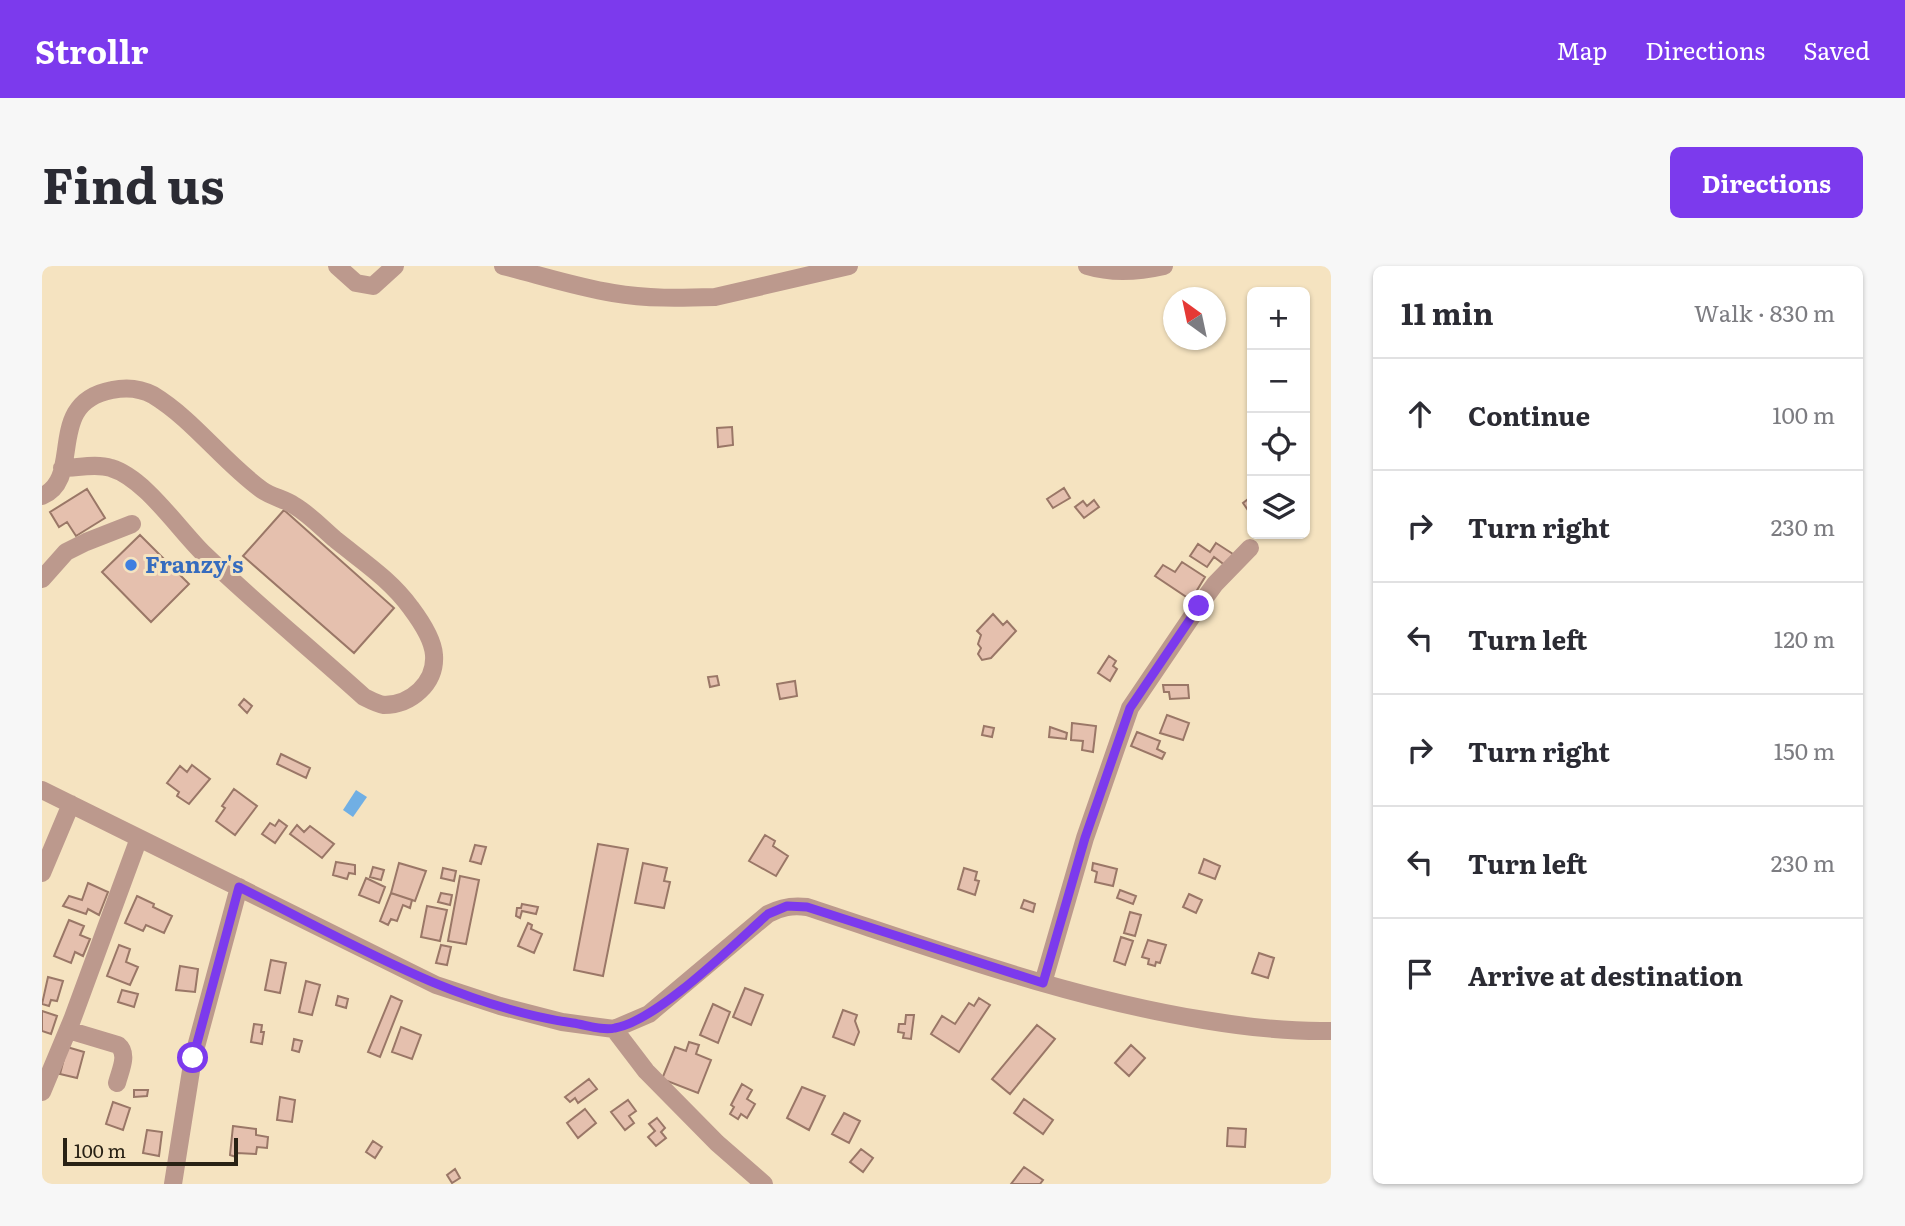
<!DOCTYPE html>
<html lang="en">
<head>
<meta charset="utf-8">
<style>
	:root { --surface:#fff; --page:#f7f7f7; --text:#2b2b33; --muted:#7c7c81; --line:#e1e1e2; --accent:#7c3aed }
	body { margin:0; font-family:Literata,serif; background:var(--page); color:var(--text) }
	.controls { position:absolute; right:21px; top:21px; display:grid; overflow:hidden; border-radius:10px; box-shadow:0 2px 5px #0004 }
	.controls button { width:63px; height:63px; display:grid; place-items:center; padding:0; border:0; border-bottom:2px solid var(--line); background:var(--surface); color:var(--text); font:35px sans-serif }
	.compass { position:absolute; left:1121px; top:21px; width:63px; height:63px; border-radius:50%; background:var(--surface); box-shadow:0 2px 5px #0004; rotate:327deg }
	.scale { position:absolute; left:21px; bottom:18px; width:175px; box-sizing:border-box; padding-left:7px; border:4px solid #292215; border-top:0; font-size:19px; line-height:24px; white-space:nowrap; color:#292215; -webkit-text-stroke:5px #f5e3c0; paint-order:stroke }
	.stop { position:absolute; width:21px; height:21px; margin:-16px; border:5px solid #7c3aed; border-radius:50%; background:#fff }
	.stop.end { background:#7c3aed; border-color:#fff; box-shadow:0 2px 7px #0008 }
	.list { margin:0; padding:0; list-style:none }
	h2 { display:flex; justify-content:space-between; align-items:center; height:91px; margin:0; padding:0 28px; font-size:30px }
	h2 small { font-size:23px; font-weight:400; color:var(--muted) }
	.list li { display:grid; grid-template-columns:46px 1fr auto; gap:21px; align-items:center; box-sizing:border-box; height:112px; padding:0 28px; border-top:2px solid var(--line) }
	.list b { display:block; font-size:26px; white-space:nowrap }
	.list em { font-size:23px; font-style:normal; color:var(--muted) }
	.icon { flex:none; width:38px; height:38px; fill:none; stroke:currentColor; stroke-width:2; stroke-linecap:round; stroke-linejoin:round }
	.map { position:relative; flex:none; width:1289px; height:918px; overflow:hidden; border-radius:10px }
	header { display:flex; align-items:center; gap:42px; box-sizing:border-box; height:98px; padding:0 35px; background:var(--accent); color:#fff }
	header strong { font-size:33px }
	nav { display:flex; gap:38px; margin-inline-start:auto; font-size:24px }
	.intro { display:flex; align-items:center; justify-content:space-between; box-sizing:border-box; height:168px; padding:0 42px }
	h1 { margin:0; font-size:49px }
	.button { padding:18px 32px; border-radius:10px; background:var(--accent); color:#fff; font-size:24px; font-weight:700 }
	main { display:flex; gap:42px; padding:0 42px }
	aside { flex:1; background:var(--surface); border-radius:10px; box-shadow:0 2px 5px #0004 }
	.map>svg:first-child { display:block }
	.water { fill:#70afe4 }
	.building { fill:#e5c0ae; stroke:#9a7767; stroke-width:2 }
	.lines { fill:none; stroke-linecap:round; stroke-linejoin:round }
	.minor { stroke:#bc998d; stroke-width:18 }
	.route { stroke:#7c3aed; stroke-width:9 }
	.shop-dot { fill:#3f7fe0; stroke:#f5e3c0; stroke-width:2.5 }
	.labels { text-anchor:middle; stroke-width:6; stroke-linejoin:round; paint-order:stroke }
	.shop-label { font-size:23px; font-weight:bold; fill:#366cbe; stroke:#f5e3c0; text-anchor:start }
</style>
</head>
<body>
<header>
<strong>Strollr</strong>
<nav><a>Map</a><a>Directions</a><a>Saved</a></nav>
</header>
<div class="intro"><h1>Find us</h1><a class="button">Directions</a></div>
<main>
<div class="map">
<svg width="1289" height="918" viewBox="0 0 1289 918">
	<rect width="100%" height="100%" fill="#f5e3c0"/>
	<path class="water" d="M314,524L325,531L311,551L301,544Z"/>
	<path class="building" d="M690,161L691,179L676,181L675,162Z
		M1022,222L1028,232L1011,242L1005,233Z
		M45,223L63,252L34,270L25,256L17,261L8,246Z
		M1210,230V250L1201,237Z
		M1052,234L1057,241L1042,252L1033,241L1041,235L1045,240Z
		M242,244L352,342L312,387L201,290Z
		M98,269L147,318L109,356L60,306Z
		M1174,277L1191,288L1184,300L1172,291L1165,301L1148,290L1156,278L1168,286Z
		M1140,296L1163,311L1149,334L1113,310L1121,299L1133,306Z
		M951,348L961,359L965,355L974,365L949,392L940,394L936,388L939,382L936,378L939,369L935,365Z
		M1067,390L1074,395L1071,400L1075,403L1068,415L1056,407Z
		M675,410L677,419L668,421L666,411Z
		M753,415L755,430L738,433L735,418Z
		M1121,419H1146L1147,432L1128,433L1127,426H1122Z
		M202,433L210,440L205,447L197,439Z
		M1125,449L1147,457L1141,474L1118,467Z
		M1030,457L1054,460L1051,486L1040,484L1041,475L1029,474Z
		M942,460L952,462L950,471L940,469Z
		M1008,461L1025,467L1024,473L1007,471Z
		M1095,466L1118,475L1115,483L1123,487L1120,493L1089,480Z
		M239,488L268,502L264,512L235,498Z
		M150,499L168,513L147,538L135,530L137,526L125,517L138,500L145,506Z
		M192,523L215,540L193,569L174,555L183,542L180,540Z
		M237,554L245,560L233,577L220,568L228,557L233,560Z
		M255,559L262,566L268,560L292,578L280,592L248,568Z
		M723,569L733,575L731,580L746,590L734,610L707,595Z
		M556,578L586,583L561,710L532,704Z
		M433,579L444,581L439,598L428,595Z
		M1162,593L1178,600L1173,613L1157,607Z
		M294,596L313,599V608L307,607L305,613L291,609Z
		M357,597L384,605L373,635L349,627Z
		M601,597L625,602L622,615L628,616L622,642L593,637Z
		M1051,597L1075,603L1071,620L1053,616L1055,606L1050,604Z
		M331,601L342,604L339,614L328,611Z
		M401,602L414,605L412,615L399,612Z
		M922,602L935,606L933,614L937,615L933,629L916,623Z
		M418,610L437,614L424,678L406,675Z
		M324,612L343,621L337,637L317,629Z
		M46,617L66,626L57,649L46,643L44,648L21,640L27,630L40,634Z
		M1078,624L1094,630L1091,638L1075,632Z
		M349,627L370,634L368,642L361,639L355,655L349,653L346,659L338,655Z
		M399,627L410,629L408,639L396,636Z
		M1147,628L1160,634L1154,647L1141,641Z
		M95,630L112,638L111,641L130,650L122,667L104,659L101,665L83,657Z
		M982,634L993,638L991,646L979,642Z
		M480,638L496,641L494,648L480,645L478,652L474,650L475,642H479Z
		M385,640L405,644L398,675L379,671Z
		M1088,646L1099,649L1093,670L1082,667Z
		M27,654L42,660L38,669L48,673L41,690L33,686L29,697L12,690Z
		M486,657L490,659L489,663L500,668L492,687L476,680Z
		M1079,671L1091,675L1083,699L1072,695Z
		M1106,674L1124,679L1118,697L1114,696L1113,700L1106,698L1107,693L1100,691Z
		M77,679L88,683L84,696L96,701L88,719L65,710Z
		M399,679L409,681L405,699L394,697Z
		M1217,687L1232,692L1226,712L1210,707Z
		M229,694L244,697L238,727L223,724Z
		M138,700L156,703L153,726L134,724Z
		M6,711L21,715L15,735L9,734L7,740L0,738Z
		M264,715L278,719L270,749L257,746Z
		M703,722L721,729L709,759L691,751Z
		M80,724L96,728L92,741L76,736Z
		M296,730L306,733L304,742L294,739Z
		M349,730L360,735L338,791L326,786Z
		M937,732L948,739L917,786L889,768L900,750L913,758L927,737L932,740Z
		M671,738L688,746L676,777L658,769Z
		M801,744L815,749L813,755L817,766L812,779L791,771Z
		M0,745L15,750L9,768L0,765Z
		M864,749H872L869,773L861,772L862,767L856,766L857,758H863Z
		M212,758L220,759L219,766H222L220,778L209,776Z
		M995,759L1013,773L968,828L950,813Z
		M359,761L379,769L370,793L350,786Z
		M252,773L260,775L257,786L250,784Z
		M647,776L657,779L654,788L669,794L656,827L620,813L633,781L644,785Z
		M1089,779L1103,792L1087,810L1073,797Z
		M25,781L42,786L35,812L18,808Z
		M547,813L555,823L536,837L533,832L528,836L523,831Z
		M700,818L710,824L705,833L713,838L705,852L699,848L696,853L688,848L692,841L689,839Z
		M760,821L783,830L767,864L745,852Z
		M92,824H106L105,830L92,831Z
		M238,831L253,834L250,856L235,854Z
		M982,833L1011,854L1001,868L972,847Z
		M586,834L594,845L587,850L592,857L583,864L569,846Z
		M71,836L88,842L81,864L64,858Z
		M543,843L554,857L536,872L525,857Z
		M802,847L818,855L807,877L790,868Z
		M615,852L623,862L619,866L624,872L614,880L606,871L613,865L607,858Z
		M191,860L214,863V869L226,871L225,882L215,881L214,888L195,887L194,891L188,889Z
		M1186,862L1204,863L1203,881L1185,880Z
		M105,864L120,866L117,890L101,887Z
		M331,875L340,881L333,892L324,886Z
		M819,883L831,892L821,906L808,896Z
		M982,901L1001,914L998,918H969Z
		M413,903L418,912L410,917L405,909Z"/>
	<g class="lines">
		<path class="minor" d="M295,0L314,17L331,20L353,0
			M461,0C497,9 534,21 571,27C605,33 639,32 673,31L807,0
			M1045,0C1071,8 1096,6 1122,0
			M0,230C43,212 1,137 70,124C84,121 98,122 111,129C152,154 181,196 220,224C230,231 243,233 253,240C268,249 281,263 294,274C320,295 349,314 369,342C378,354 391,373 392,389C394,417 369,439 342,439C335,438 328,434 322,431C269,383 214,338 162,288C137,264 103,212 69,202C54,197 35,202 20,202
			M0,313L24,286L44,276L90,258
			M0,524L394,719L458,740L520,756L572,763L607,748L726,648C739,641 750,639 765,641C896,684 1026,732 1162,754C1204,761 1247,766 1289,765
			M0,607L29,538
			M1001,717L1043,572L1088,442L1157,340L1173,318L1208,282
			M572,763L604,805L675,877L722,918
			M26,764L76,779C87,788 78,805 75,817
			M0,826L30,754L97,572
			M131,918L151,792L197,621"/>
	</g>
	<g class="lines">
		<path class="route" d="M151,792L197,621C304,674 412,740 531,757C544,759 561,765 573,762C615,755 692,678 726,648L745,640L765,641L1001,717L1043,572L1088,442L1157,340"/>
	</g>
	<circle class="shop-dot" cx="89" cy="299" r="7"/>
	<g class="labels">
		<g class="shop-label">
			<text x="103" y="307">Franzy's</text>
		</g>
	</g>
</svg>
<div class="controls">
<button>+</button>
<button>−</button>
<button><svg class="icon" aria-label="locate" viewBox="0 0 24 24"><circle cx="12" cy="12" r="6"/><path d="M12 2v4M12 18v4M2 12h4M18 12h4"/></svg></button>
<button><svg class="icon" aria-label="layers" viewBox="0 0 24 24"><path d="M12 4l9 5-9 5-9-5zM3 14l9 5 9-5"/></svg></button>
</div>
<svg class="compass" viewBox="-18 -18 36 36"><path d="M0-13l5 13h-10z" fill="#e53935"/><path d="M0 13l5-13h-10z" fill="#7c7c81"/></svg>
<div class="scale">100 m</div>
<div class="stop" style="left:151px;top:792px"></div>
<div class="stop end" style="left:1157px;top:340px"></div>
</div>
<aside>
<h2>11 min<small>Walk · 830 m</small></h2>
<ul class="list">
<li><svg class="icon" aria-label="ahead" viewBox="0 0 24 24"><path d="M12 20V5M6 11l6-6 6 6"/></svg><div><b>Continue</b></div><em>100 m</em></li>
<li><svg class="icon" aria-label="right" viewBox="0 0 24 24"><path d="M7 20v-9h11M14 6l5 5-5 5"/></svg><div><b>Turn right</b></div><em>230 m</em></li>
<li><svg class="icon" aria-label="left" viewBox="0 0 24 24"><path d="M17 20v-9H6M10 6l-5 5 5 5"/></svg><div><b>Turn left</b></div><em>120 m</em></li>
<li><svg class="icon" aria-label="right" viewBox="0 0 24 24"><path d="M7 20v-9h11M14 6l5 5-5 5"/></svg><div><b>Turn right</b></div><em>150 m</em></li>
<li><svg class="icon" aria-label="left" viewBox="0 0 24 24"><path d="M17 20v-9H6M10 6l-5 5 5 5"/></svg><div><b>Turn left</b></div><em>230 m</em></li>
<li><svg class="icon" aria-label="arrive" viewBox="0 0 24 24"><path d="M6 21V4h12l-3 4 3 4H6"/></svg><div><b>Arrive at destination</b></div></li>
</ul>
</aside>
</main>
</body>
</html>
